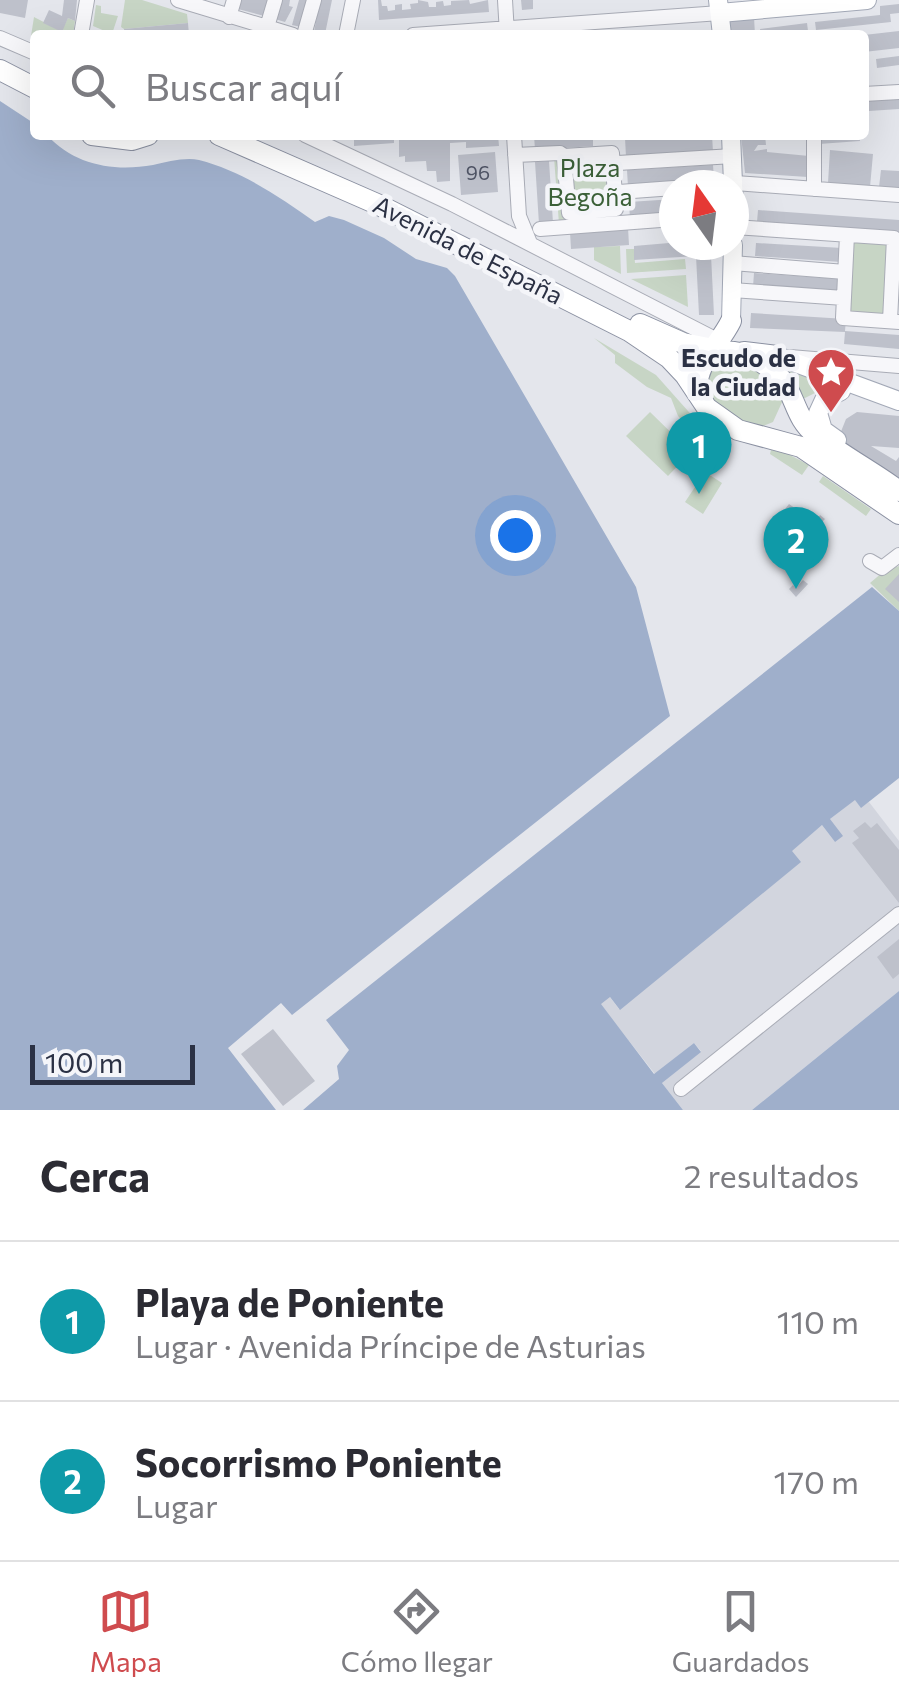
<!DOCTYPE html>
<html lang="es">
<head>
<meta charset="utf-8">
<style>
	:root { --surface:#fff; --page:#f2f2f3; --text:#2b2b33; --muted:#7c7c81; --line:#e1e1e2; --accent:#cf4b4e }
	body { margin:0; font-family:Commissioner,sans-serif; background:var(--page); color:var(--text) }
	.compass { position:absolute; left:659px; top:170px; width:90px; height:90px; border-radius:50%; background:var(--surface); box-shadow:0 10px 40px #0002; rotate:346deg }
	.scale { position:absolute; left:30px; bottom:25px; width:165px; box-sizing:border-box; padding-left:10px; border:5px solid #2b3144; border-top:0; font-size:28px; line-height:35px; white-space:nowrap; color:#2b3144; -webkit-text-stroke:8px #f4f5f9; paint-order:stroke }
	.you { position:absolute; left:515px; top:535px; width:35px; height:35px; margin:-25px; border:8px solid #fff; border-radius:50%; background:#1a73e8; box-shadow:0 0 0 15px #1a73e833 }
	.badge { display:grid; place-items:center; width:65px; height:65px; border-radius:50%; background:var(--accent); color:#fff; font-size:32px; font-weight:700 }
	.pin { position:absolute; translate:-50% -82px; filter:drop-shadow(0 2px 5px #0008) }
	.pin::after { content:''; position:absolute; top:52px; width:35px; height:30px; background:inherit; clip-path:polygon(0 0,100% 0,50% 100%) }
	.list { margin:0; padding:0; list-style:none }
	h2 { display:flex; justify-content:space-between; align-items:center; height:130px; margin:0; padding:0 40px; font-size:42px }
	h2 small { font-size:32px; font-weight:400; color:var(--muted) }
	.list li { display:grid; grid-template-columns:65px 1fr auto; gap:30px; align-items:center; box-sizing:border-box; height:160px; padding:0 40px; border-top:2px solid var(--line) }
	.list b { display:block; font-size:38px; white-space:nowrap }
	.list p { margin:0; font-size:32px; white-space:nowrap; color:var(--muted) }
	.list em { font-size:32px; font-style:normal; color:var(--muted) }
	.icon { flex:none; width:55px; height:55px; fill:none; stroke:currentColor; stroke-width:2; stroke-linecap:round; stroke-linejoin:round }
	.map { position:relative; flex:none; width:899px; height:1110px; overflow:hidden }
	.search { position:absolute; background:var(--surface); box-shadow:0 10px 40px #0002; left:30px; right:30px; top:30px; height:110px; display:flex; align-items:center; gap:25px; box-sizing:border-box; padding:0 35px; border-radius:10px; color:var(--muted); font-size:38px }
	.sheet { height:450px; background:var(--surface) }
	nav { display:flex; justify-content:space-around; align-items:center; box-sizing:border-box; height:140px; border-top:2px solid var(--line); background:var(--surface); font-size:28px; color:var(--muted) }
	nav a { display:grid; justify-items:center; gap:5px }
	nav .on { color:var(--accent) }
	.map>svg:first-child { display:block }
	.built { fill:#d2d5de }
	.green { fill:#c7d5c5 }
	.water { fill:#9fafcb }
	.building { fill:#bec1cb }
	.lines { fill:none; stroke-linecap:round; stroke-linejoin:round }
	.minor-casing { stroke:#a9acb6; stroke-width:16 }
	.major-casing { stroke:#a3a9b7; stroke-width:20 }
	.highway-casing { stroke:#8b91a2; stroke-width:22 }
	.minor { stroke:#f7f7fa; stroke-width:14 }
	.major { stroke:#fff; stroke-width:18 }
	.highway { stroke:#fff; stroke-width:20 }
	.labels { text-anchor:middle; stroke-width:9; stroke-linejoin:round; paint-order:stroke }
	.number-label { font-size:20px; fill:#505566 }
	.park-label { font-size:25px; fill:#3b6038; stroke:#f4f5f9 }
	.street-label { font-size:25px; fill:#2b3144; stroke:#f4f5f9 }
	.poi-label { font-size:25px; font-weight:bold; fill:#2b3144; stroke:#f4f5f9; text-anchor:end }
</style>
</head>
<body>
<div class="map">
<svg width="899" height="1110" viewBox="0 0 899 1110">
	<rect width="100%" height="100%" fill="#e4e6ec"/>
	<path class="built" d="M855,799L861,807L869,802L899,841V991L752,1110H683L662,1083L701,1051L694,1043L655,1074L600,1004L609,996L619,1009L800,862L791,851L822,825L835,842L830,819Z"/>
	<path class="green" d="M125,0H142L187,14L188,23L124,29L121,27Z
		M96,5L101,6V13L118,16L112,34L93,26Z
		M34,17L61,31L68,18L75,21L73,35L31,36Z
		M617,149L621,212L564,217L565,223L559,224L554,157Z
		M847,235L894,238L890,321L843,318Z
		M620,246L621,274L594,260V247Z
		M626,249H634L635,263L685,259L686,269L627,273Z
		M686,275L688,307L631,279Z
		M594,338L656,375L696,420L712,434L705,444L678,416L671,398L647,387L615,363V355Z
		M725,359C750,365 772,375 783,400L773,422L758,428L750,427L707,395L705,388L712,366Z
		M780,362L816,378L820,384L817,392L803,399Z
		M650,412L691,452L668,476L626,436Z
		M771,450L788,454L809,465L802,475L770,454Z
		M705,472L722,483L703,514L685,502Z
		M823,476L871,509L866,516L819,482Z
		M899,566V611L870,583L883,572Z"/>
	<path class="water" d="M0,101L35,124V135H47C74,165 114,172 153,165C167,162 185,157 199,160C242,171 280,197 315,222L329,216L344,220L384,238L416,259L447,268L455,276L636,587L670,716L292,1015L281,1003L228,1048L276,1110H0Z
		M872,587L899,611V778L861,808L855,800L830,819L843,836L835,842L822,825L792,851L801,862L620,1010L610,997L601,1004L654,1074L694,1043L701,1052L662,1083L683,1110H303L339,1079L337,1066L349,1050L326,1020Z
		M899,991V1110H752Z"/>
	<path class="building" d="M0,0H28L25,18L0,13Z
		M64,0H77L75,21L68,18L62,32L43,23L49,10L62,16Z
		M240,0H268L264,16L238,9Z
		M281,0H290L289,6L293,7L285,22L275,19Z
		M299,0H309L301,27L292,25Z
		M320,0H332L325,34L314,32Z
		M378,0H381L382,6H387L388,11L395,10V5L402,4V10L411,9L410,4L418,3V0L428,2L429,7H436V2L443,1L444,6L451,5V1L469,0L470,4L488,0L489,12L379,20Z
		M521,0H533V9L522,10Z
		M899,4V13L890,14L891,22L816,30L815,22L880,15V6Z
		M754,17L755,35H731L729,22L732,19Z
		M188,23L189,35H125L124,29Z
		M807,23L808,31L761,35L760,29Z
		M899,31V48L864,52V35Z
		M899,56V65L877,68L876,59Z
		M899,96V109L869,111L868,99Z
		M354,135H394V143L354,146Z
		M399,135H426L427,139L434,138L430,135H498L499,146L466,148V142L450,143V181L437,182L436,171H427L426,161L405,162V156L399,157Z
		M534,135H593V146L535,150Z
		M668,135H712L713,152L626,157L625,138Z
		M741,135H765L766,145H758L754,151L767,149V152L809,156L808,177L745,173Z
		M820,135H859L860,141L819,144Z
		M830,150L873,154L870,187L828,183Z
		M495,152L498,192L461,195L458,155Z
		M549,161L553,223L539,224L535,162Z
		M713,165L714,181L628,187L627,170Z
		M881,170L899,171V189L879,187Z
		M674,199V216L630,219L629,202Z
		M758,210L899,220V232L757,222Z
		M628,228L629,245L571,249L570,232Z
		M669,243L696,245V256L634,260V246Z
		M756,243L842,248L841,262L755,256Z
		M711,255L714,315H699L696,256Z
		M754,273L840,279L839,293L753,287Z
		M751,313L846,319L845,331L899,335V349L844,344L845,332L750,328Z
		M857,412L899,416V448L871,446L896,461L899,457V480L842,441L840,434L846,419Z
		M789,504L816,523L820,515L825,519L799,545L794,541L798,532L787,541L770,528Z
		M899,574V602L885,589Z
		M803,580L808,584L796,597L789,589L793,585L796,588Z
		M865,822L871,828L877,823L899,850V903L852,843L859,838L853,831Z
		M899,939V974L893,979L877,957Z
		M273,1029L315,1081L283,1106L241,1054Z"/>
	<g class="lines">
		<g class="minor-casing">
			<path id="minor" d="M178,0L293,35
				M505,0L507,34
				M229,17L234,0
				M267,27L275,0
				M81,35L87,0
				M304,35L314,0
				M346,35L353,0
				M413,35L720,13
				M0,38L35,53
				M864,94L899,92
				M305,135L452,204L723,343
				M514,135L519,216L530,243
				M612,153L616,209L569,213L564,156Z
				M515,155L560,153L564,156
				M618,163L733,156
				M712,185L735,183L899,195
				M814,189V135
				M619,192L674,188
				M734,227L894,238L890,321
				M540,229L674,219
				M847,235L843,318L899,322
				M732,263L845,272
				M732,290L844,298
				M790,357L899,366
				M870,561L882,568L899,555
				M681,1089L899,914"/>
		</g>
		<g class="major-casing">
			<path id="major" d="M718,0L722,35
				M720,13L867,0
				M731,135L734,207
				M731,321L733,245
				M777,356L899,401
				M837,440L823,430L818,413L824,400L841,391"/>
		</g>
		<g class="highway-casing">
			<path id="highway" d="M0,70L35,88
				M92,135L132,140L148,135
				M219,135L377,204L629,331L669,358L685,375L707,408L738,430L801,447L899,514
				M640,324L683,343L723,351
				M744,352L777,356
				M715,354C738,345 768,363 783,381C796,399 796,419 815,434C841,455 872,471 899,491
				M698,392C694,364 719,346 731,321"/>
		</g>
		<use href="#minor" class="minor"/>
		<use href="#major" class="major"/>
		<use href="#highway" class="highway"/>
	</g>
	<defs>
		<g id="sight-pin" transform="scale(2.5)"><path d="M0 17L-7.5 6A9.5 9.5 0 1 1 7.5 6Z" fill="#cf4b4e" stroke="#f4f5f9"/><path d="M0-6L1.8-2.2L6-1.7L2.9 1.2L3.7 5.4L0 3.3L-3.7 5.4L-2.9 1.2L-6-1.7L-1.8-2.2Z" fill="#fff"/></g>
	</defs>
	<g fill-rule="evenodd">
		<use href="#sight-pin" x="831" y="372"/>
	</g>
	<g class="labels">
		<g class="number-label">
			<text x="478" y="180">96</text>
		</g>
		<g class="park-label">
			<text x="590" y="177">Plaza<tspan x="590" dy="29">Begoña</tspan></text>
		</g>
		<g class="street-label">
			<text transform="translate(468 250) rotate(27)" y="9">Avenida de España</text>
		</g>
		<g class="poi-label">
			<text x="796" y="367">Escudo de<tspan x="796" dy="29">la Ciudad</tspan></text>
		</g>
	</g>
</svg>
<svg class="compass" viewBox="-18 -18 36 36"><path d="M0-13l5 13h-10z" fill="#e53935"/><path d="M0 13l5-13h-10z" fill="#7c7c81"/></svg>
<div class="scale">100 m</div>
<div class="you"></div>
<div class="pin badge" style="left:699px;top:494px;background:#0f9aa8">1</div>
<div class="pin badge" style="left:796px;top:589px;background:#0f9aa8">2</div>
<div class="search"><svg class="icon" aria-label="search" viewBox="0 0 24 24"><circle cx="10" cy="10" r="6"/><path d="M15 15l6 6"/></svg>Buscar aquí</div>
</div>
<section class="sheet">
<h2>Cerca<small>2 resultados</small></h2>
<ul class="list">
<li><span class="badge" style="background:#0f9aa8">1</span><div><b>Playa de Poniente</b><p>Lugar · Avenida Príncipe de Asturias</p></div><em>110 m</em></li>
<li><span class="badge" style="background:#0f9aa8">2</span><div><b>Socorrismo Poniente</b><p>Lugar</p></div><em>170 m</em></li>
</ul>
</section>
<nav>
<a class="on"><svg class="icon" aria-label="map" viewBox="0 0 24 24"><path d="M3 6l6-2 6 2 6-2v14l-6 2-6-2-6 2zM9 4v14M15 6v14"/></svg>Mapa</a>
<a><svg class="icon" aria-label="directions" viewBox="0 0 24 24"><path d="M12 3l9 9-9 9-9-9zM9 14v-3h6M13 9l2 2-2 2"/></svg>Cómo llegar</a>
<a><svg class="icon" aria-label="saved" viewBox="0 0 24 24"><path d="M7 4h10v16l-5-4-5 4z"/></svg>Guardados</a>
</nav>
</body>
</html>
